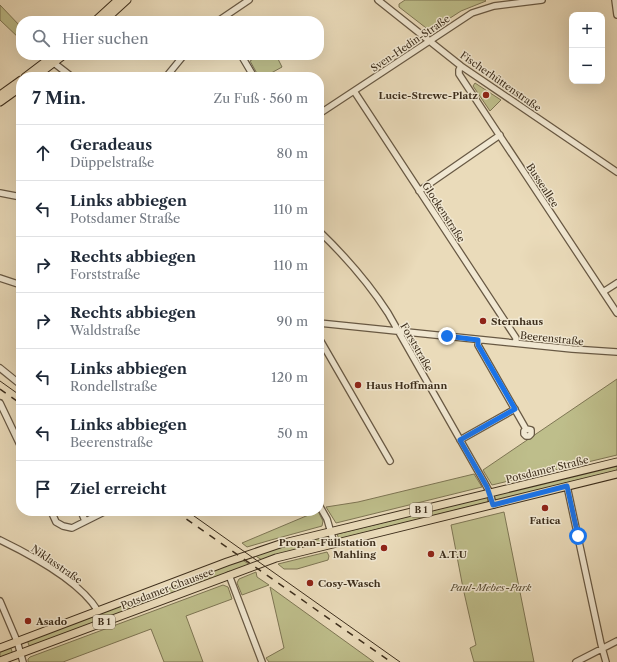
<!DOCTYPE html>
<html lang="de">
<head>
<meta charset="utf-8">
<style>
	:root { --surface:#fff; --page:#f6f6f7; --text:#1f2937; --muted:#747a83; --line:#e0e1e3 }
	body { margin:0; font-family:"Libre Caslon Text",serif; background:var(--page); color:var(--text) }
	.controls { position:absolute; right:12px; top:12px; display:grid; overflow:hidden; border-radius:8px; box-shadow:0 4px 16px #0002 }
	.controls button { width:36px; height:36px; display:grid; place-items:center; padding:0; border:0; border-bottom:1px solid var(--line); background:var(--surface); color:var(--text); font:20px sans-serif }
	.stop { position:absolute; width:12px; height:12px; margin:-9px; border:3px solid #1a73e8; border-radius:50%; background:#fff }
	.stop.end { background:#1a73e8; border-color:#fff; box-shadow:0 1px 4px #0008 }
	.list { margin:0; padding:0; list-style:none }
	h2 { display:flex; justify-content:space-between; align-items:center; height:52px; margin:0; padding:0 16px; font-size:17px }
	h2 small { font-size:13px; font-weight:400; color:var(--muted) }
	.list li { display:grid; grid-template-columns:26px 1fr auto; gap:12px; align-items:center; box-sizing:border-box; height:56px; padding:0 16px; border-top:1px solid var(--line) }
	.list b { display:block; font-size:15px; white-space:nowrap }
	.list p { margin:0; font-size:13px; white-space:nowrap; color:var(--muted) }
	.list em { font-size:13px; font-style:normal; color:var(--muted) }
	.icon { flex:none; width:22px; height:22px; fill:none; stroke:currentColor; stroke-width:2; stroke-linecap:round; stroke-linejoin:round }
	.map { position:relative; flex:none; width:617px; height:662px; overflow:hidden }
	.search { position:absolute; background:var(--surface); box-shadow:0 4px 16px #0002; left:16px; top:16px; width:308px; height:44px; display:flex; align-items:center; gap:10px; box-sizing:border-box; padding:0 14px; border-radius:16px; color:var(--muted); font-size:15px }
	.panel { position:absolute; background:var(--surface); box-shadow:0 4px 16px #0002; left:16px; top:72px; width:308px; height:444px; border-radius:16px }
	.map>svg:first-child { display:block }
	.green { fill:#bebe8b; stroke:#7e7654 }
	.lines { fill:none; stroke-linecap:round; stroke-linejoin:round }
	.minor-casing { stroke:#685944; stroke-width:8 }
	.major-casing { stroke:#3d2e1c; stroke-width:9 }
	.minor { stroke:#f1e8d2; stroke-width:5.5 }
	.major { stroke:#eadbba; stroke-width:7 }
	.tram { stroke:#3d2e1c; stroke-width:1 }
	.rail { stroke:#3d2e1c; stroke-width:1.5; stroke-dasharray:7 7; stroke-linecap:butt }
	.route { stroke:#1a73e8; stroke-width:5 }
	.poi-dot { fill:#8f2418; stroke:#f1e8d2; stroke-width:1.5 }
	.labels { text-anchor:middle; stroke-width:3; stroke-linejoin:round; paint-order:stroke }
	.shield { fill:#f1e8d2; stroke:#736653; stroke-width:1 }
	.shield-label { font-size:9px; font-weight:bold; fill:#3d2e1c }
	.street-label { font-size:10px; fill:#3d2e1c; stroke:#f1e8d2 }
	.poi-label { font-size:10px; font-weight:bold; fill:#3d2e1c; stroke:#f1e8d2; text-anchor:start }
	.park-label { font-size:10px; font-style:italic; fill:#574b32; stroke:#f1e8d2 }
</style>
</head>
<body>
<div class="map">
<svg width="617" height="662" viewBox="0 0 617 662">
	<rect width="100%" height="100%" fill="#eadbba"/>
	<filter id="stains"><feTurbulence type="fractalNoise" baseFrequency=".005" numOctaves="4"/><feColorMatrix values="0 0 0 0 .2 0 0 0 0 .09 0 0 0 0 .02 0 0 0 .5 -.17"/></filter>
	<radialGradient id="worn" r=".72"><stop offset=".6" stop-color="#630" stop-opacity="0"/><stop offset="1" stop-color="#630" stop-opacity=".3"/></radialGradient>
	<path class="green" d="M405,0H485L486,1L461,11L430,31L399,7V4Z
		M0,5L21,27V40L0,20Z
		M260,55H276L282,67L264,77H259L250,61Z
		M475,83L501,100L490,111L473,86Z
		M617,379V455L492,485L483,470Z
		M617,465V472L496,501L494,495Z
		M474,474L482,487L336,523L326,507L358,502Z
		M487,497L488,502L339,539L337,534Z
		M318,511L323,521L322,526L271,540L247,547L242,543Z
		M504,512L534,662H474L470,648L476,645L463,588L451,525Z
		M322,536L324,543L262,560L254,555Z
		M327,552L329,556L328,560L297,569H284L278,564Z
		M241,559L250,565L30,648L27,640Z
		M256,572L257,577L269,585L242,595L237,583L239,579Z
		M223,585L228,587L232,599L186,616L203,662H164L151,629L63,662H28V659L30,657Z
		M270,587L374,662H269L266,658L284,648Z
		M10,646L13,654L0,659V650Z"/>
	<g class="lines">
		<g class="minor-casing">
			<path id="minor" d="M378,0L461,66L617,172
				M615,0L617,15
				M218,21L249,0
				M241,55L254,77
				M54,63L72,77
				M461,66L459,70V74L617,313
				M166,77L184,55
				M354,91L516,338V343
				M319,114L472,13L494,6L542,0
				M419,191L500,135
				M0,193L21,197
				M319,231C345,256 368,282 388,313L483,480L490,493L493,505
				M0,278L21,285
				M603,292L617,283
				M319,323L572,349L617,352
				M319,338L390,461
				M479,340L478,345L526,429L531,430V434L529,436H526L524,434V431L526,429
				M0,368L21,385
				M0,403L21,447
				M460,440L515,409
				M567,486L601,644L606,662
				M319,505L327,519L334,543
				M51,511L56,522L63,526L72,528L106,511
				M81,511L85,521
				M0,540C31,555 80,581 98,611
				M229,575L262,662
				M0,601L17,641L23,662
				M576,662L617,641"/>
		</g>
		<g class="major-casing">
			<path id="major" d="M95,21L118,0
				M104,21L127,0
				M25,77L54,55
				M35,77L64,55
				M0,95L21,80
				M0,102L21,87
				M0,648L227,562L280,544L617,462
				M0,661L276,558L617,474"/>
		</g>
		<use href="#minor" class="minor"/>
		<use href="#major" class="major"/>
		<path class="tram" d="M0,381L21,396
			M187,511L400,662"/>
		<path class="rail" d="M0,389L21,404
			M175,511L391,662"/>
	</g>
	<g class="lines">
		<path class="route" d="M447,336L478,340V345L515,409L460,440L487,487L493,505L567,486L578,536"/>
	</g>
	<g class="poi-dot">
		<circle cx="486" cy="95" r="4"/>
		<circle cx="483" cy="321" r="4"/>
		<circle cx="358" cy="385" r="4"/>
		<circle cx="545" cy="508" r="4"/>
		<circle cx="384" cy="548" r="4"/>
		<circle cx="431" cy="554" r="4"/>
		<circle cx="310" cy="583" r="4"/>
		<circle cx="28" cy="621" r="4"/>
	</g>
	<g class="labels">
		<g class="shield">
			<rect x="410" y="503" width="22" height="14" rx="3"/>
			<rect x="93" y="615" width="22" height="14" rx="3"/>
		</g>
		<g class="shield-label">
			<text x="421" y="513">B 1</text>
			<text x="104" y="625">B 1</text>
		</g>
		<g class="street-label">
			<text transform="translate(410 43) rotate(-34)" y="4">Sven-Hedin-Straße</text>
			<text transform="translate(501 81) rotate(35)" y="4">Fischerhüttenstraße</text>
			<text transform="translate(543 185) rotate(57)" y="4">Busseallee</text>
			<text transform="translate(444 212) rotate(57)" y="4">Glockenstraße</text>
			<text transform="translate(552 338) rotate(6)" y="4">Beerenstraße</text>
			<text transform="translate(417 347) rotate(60)" y="4">Forststraße</text>
			<text transform="translate(547 469) rotate(-14)" y="4">Potsdamer Straße</text>
			<text transform="translate(57 564) rotate(35)" y="4">Niklasstraße</text>
			<text transform="translate(167 588) rotate(-21)" y="4">Potsdamer Chaussee</text>
		</g>
		<g class="poi-label">
			<text x="478" y="99" text-anchor="end">Lucie-Strewe-Platz</text>
			<text x="491" y="325">Sternhaus</text>
			<text x="366" y="389">Haus Hoffmann</text>
			<text x="545" y="524" text-anchor="middle">Fatica</text>
			<text x="376" y="546" text-anchor="end">Propan-Füllstation<tspan x="376" dy="12">Mahling</tspan></text>
			<text x="439" y="558">A.T.U</text>
			<text x="318" y="587">Cosy-Wasch</text>
			<text x="36" y="625">Asado</text>
		</g>
		<g class="park-label">
			<text x="491" y="591">Paul-Mebes-Park</text>
		</g>
	</g>
	<rect width="100%" height="100%" filter="url(#stains)"/>
	<rect width="100%" height="100%" fill="url(#worn)"/>
</svg>
<div class="controls">
<button>+</button>
<button>−</button>
</div>
<div class="stop" style="left:578px;top:536px"></div>
<div class="stop end" style="left:447px;top:336px"></div>
<div class="search"><svg class="icon" aria-label="search" viewBox="0 0 24 24"><circle cx="10" cy="10" r="6"/><path d="M15 15l6 6"/></svg>Hier suchen</div>
<section class="panel">
<h2>7 Min.<small>Zu Fuß · 560 m</small></h2>
<ul class="list">
<li><svg class="icon" aria-label="ahead" viewBox="0 0 24 24"><path d="M12 20V5M6 11l6-6 6 6"/></svg><div><b>Geradeaus</b><p>Düppelstraße</p></div><em>80 m</em></li>
<li><svg class="icon" aria-label="left" viewBox="0 0 24 24"><path d="M17 20v-9H6M10 6l-5 5 5 5"/></svg><div><b>Links abbiegen</b><p>Potsdamer Straße</p></div><em>110 m</em></li>
<li><svg class="icon" aria-label="right" viewBox="0 0 24 24"><path d="M7 20v-9h11M14 6l5 5-5 5"/></svg><div><b>Rechts abbiegen</b><p>Forststraße</p></div><em>110 m</em></li>
<li><svg class="icon" aria-label="right" viewBox="0 0 24 24"><path d="M7 20v-9h11M14 6l5 5-5 5"/></svg><div><b>Rechts abbiegen</b><p>Waldstraße</p></div><em>90 m</em></li>
<li><svg class="icon" aria-label="left" viewBox="0 0 24 24"><path d="M17 20v-9H6M10 6l-5 5 5 5"/></svg><div><b>Links abbiegen</b><p>Rondellstraße</p></div><em>120 m</em></li>
<li><svg class="icon" aria-label="left" viewBox="0 0 24 24"><path d="M17 20v-9H6M10 6l-5 5 5 5"/></svg><div><b>Links abbiegen</b><p>Beerenstraße</p></div><em>50 m</em></li>
<li><svg class="icon" aria-label="arrive" viewBox="0 0 24 24"><path d="M6 21V4h12l-3 4 3 4H6"/></svg><div><b>Ziel erreicht</b></div></li>
</ul>
</section>
</div>
</body>
</html>
